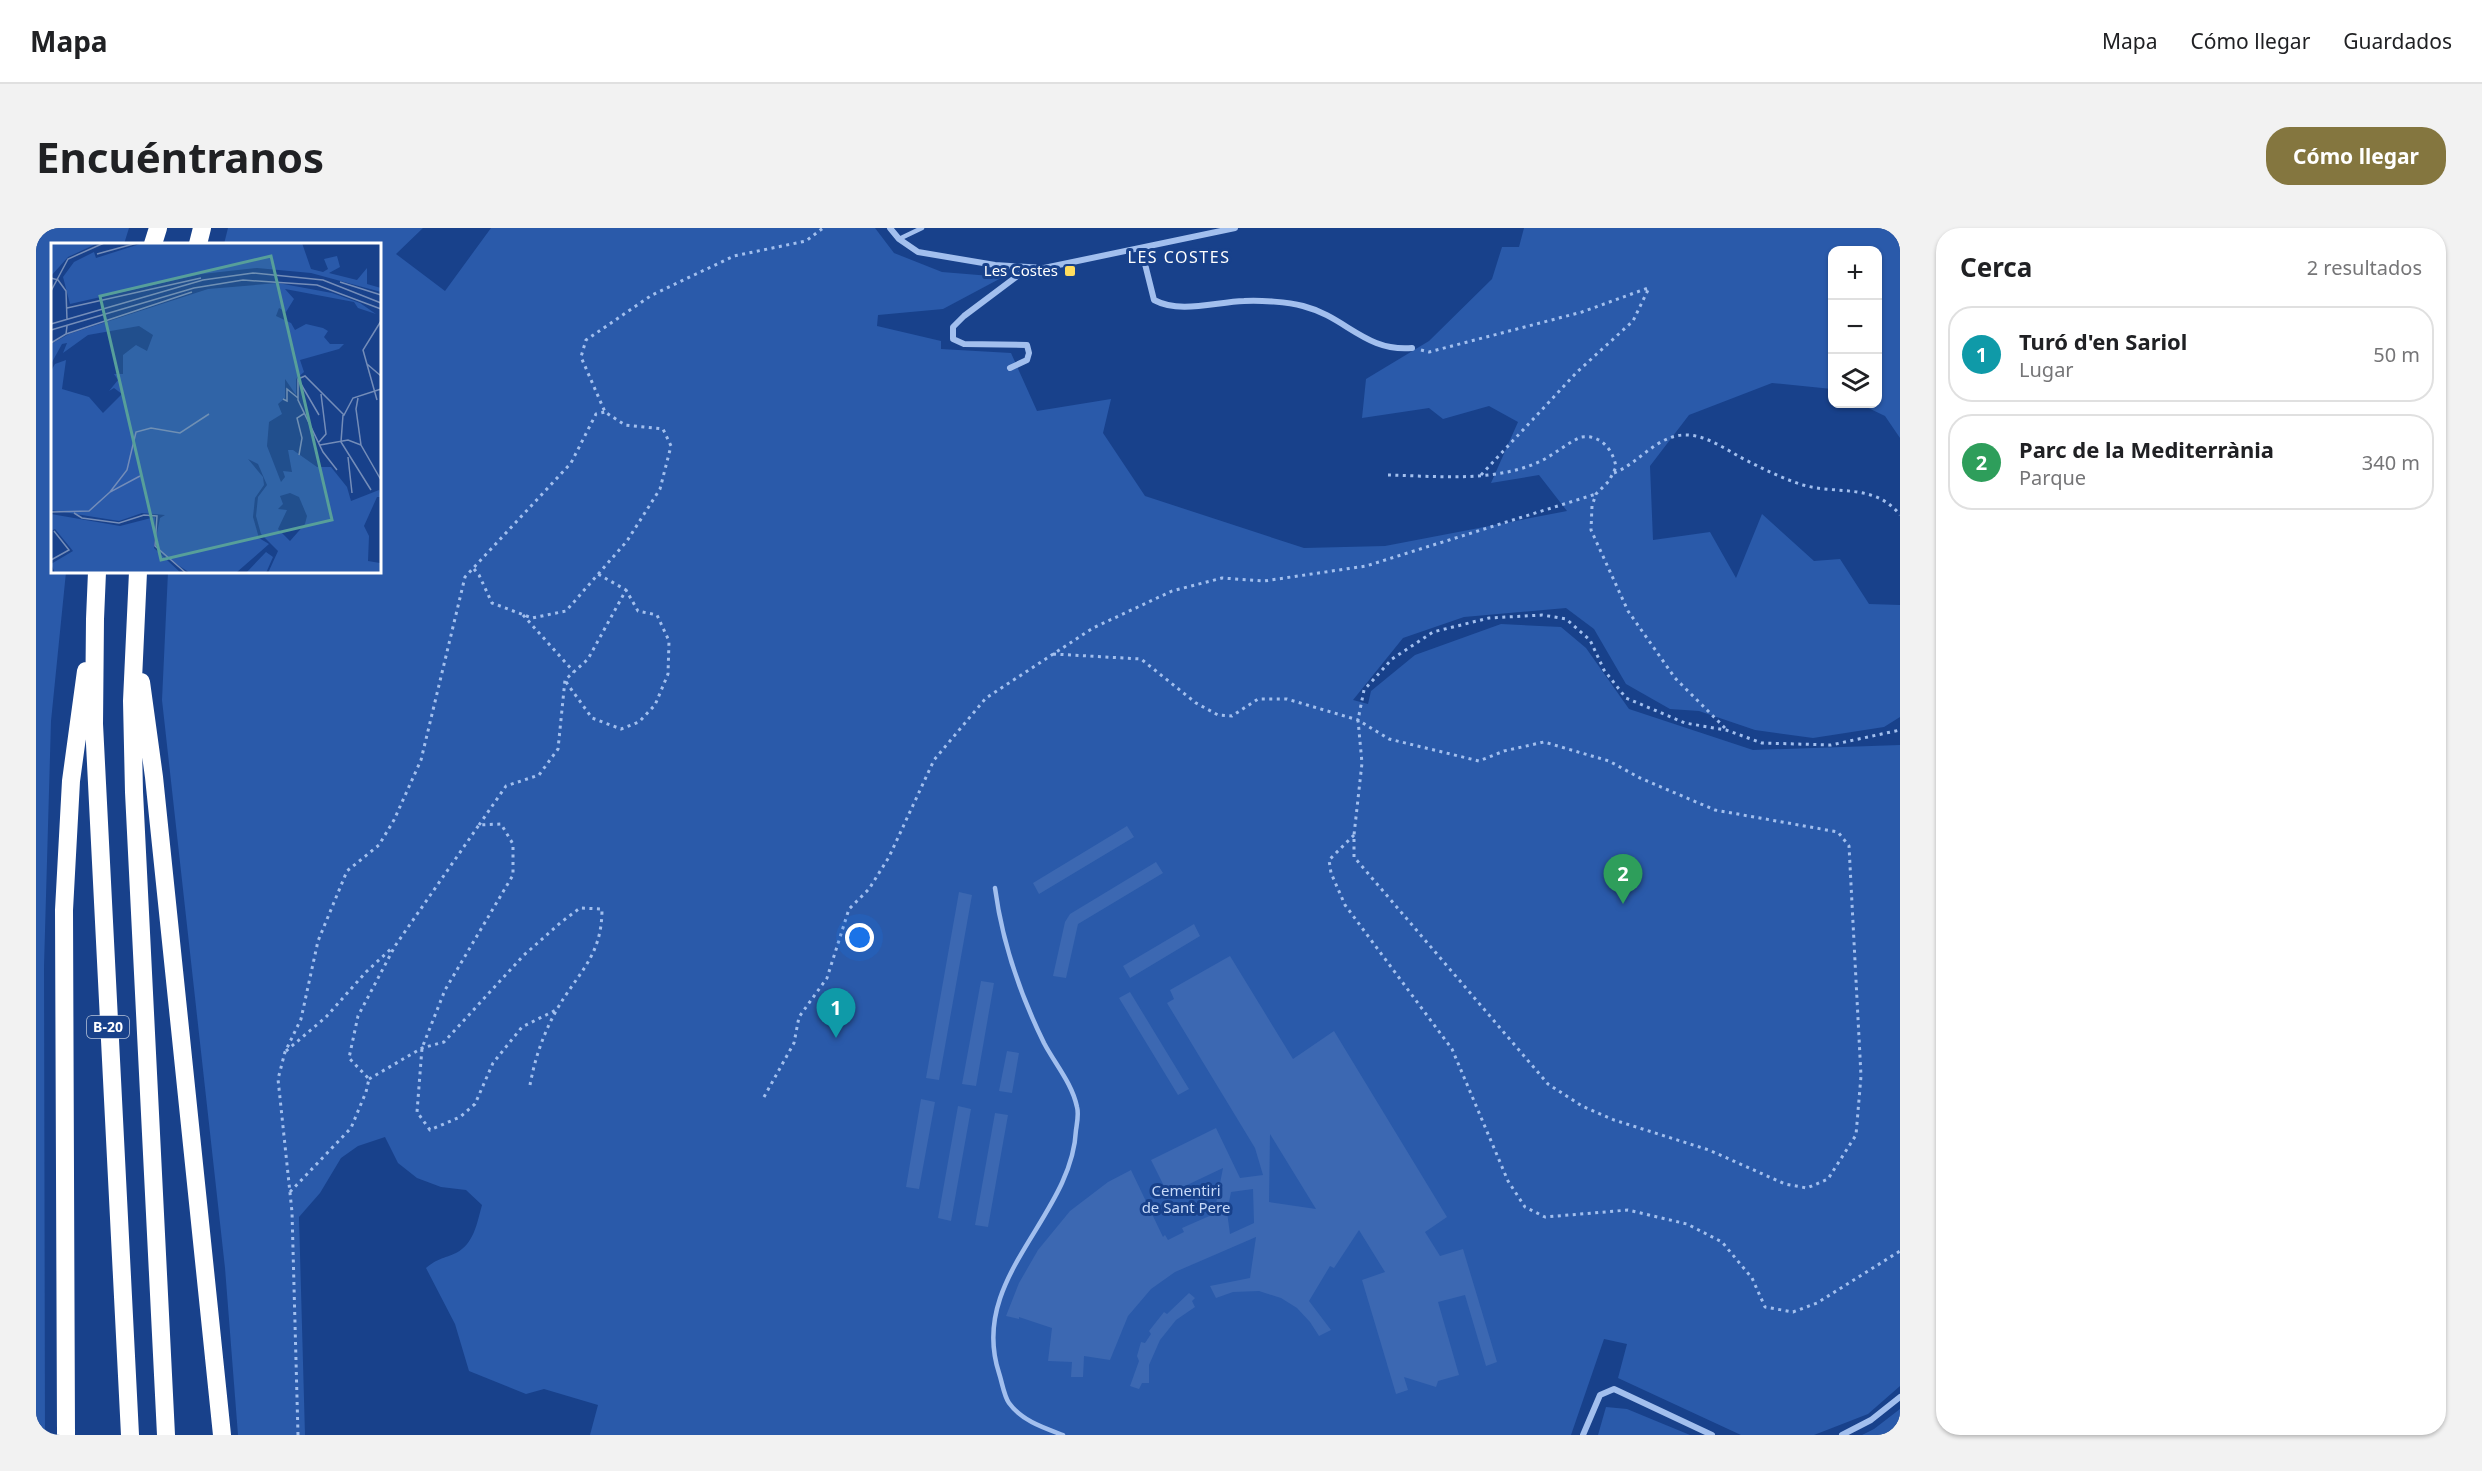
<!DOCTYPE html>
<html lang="es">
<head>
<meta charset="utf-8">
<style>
	:root { --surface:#fff; --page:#f2f2f2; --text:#202124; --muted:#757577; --line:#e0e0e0; --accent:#84763f }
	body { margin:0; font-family:"Noto Sans",sans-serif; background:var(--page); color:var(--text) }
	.controls { position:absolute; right:18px; top:18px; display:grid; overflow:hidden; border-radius:12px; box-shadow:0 2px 4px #0004 }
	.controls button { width:54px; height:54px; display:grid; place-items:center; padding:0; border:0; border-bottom:2px solid var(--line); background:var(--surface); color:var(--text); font:30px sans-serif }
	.you { position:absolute; left:824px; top:710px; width:21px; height:21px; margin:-15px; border:4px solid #fff; border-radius:50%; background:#1a73e8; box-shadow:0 0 0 9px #1a73e833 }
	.badge { display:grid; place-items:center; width:39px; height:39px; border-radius:50%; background:var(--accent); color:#fff; font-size:20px; font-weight:700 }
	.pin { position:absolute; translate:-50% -50px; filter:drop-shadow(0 2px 3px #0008) }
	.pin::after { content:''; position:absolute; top:32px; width:21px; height:18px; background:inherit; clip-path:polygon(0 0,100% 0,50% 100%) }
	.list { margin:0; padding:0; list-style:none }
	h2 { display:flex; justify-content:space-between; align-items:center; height:78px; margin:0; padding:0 24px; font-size:26px }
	h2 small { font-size:20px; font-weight:400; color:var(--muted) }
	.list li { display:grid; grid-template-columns:39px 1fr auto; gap:18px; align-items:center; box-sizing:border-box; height:96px; margin:0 12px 12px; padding:0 12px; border:2px solid var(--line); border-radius:24px }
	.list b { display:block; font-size:22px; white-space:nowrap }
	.list p { margin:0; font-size:20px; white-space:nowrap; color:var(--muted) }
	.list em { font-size:20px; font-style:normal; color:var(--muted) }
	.icon { flex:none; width:33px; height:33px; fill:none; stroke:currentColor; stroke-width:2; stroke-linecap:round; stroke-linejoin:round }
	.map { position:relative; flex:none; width:1864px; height:1207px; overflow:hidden; border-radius:24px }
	header { display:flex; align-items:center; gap:36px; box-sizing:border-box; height:84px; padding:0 30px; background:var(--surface); border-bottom:2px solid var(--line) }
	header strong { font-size:28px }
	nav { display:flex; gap:33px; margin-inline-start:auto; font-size:21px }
	.intro { display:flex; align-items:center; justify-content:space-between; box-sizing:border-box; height:144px; padding:0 36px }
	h1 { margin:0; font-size:42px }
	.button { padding:15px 27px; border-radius:24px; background:var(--accent); color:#fff; font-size:21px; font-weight:700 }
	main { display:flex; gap:36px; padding:0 36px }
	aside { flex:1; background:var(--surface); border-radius:24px; box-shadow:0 2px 4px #0004 }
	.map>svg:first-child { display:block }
	.green { fill:#2a5aaa }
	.building { fill:#3c68b2; fill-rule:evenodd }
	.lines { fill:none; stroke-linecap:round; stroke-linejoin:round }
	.path { stroke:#a2bfee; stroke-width:3; stroke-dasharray:3 4.5; stroke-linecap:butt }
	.service { stroke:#a2bfee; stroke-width:4.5 }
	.minor { stroke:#a2bfee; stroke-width:6 }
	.motorway { stroke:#fff; stroke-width:18 }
	.poi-dot { fill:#ffdd5f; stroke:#18418b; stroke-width:2 }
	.labels { text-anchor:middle; stroke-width:6; stroke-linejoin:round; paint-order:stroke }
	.shield { fill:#18418b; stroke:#bac6dc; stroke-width:1.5 }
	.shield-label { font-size:14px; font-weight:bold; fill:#fff }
	.poi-label { font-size:15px; fill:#fff; stroke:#18418b; text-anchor:end }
	.park-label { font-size:15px; fill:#c8dbfa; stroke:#18418b }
	.neighbourhood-label { font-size:16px; letter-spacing:1.5px; fill:#fff; stroke:#18418b }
	.inset-road { fill:none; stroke:#748db9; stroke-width:1.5 }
	.view { fill:#579f9a; fill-opacity:0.15; stroke:#579f9a; stroke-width:3 }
	.inset-edge { fill:none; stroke:#fff; stroke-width:3 }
</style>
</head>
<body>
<header>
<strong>Mapa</strong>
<nav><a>Mapa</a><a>Cómo llegar</a><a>Guardados</a></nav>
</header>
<div class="intro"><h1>Encuéntranos</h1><a class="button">Cómo llegar</a></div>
<main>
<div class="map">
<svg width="1864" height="1207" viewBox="0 0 1864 1207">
	<rect width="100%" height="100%" fill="#18418b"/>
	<path class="green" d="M0,0H93L88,16H16V344H30L15,493L8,738L9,1207H0Z
		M192,0H387L360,26L409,63L455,0H839L858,25L906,44L967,49L907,81L842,87L841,98L905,113V121L975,125L1001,183L1075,171L1067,205L1109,268L1268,320L1349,318L1531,283L1503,247L1455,255L1482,194L1453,178L1407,191L1393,180L1326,190L1330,151L1393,113L1456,51L1466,19H1483L1488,0H1864V210L1849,188L1824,176H1842V22H1796V161L1736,155L1653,187L1614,238L1617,312L1674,304L1700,350L1726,286L1778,333L1804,331L1833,376L1864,377V489L1848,499L1777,510L1719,502L1663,483L1634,481L1590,456L1558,401L1530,380L1428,389L1367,410L1317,472L1332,476L1335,463L1379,427L1465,396L1525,399L1550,420L1593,481L1717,522L1864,517V1158L1832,1186L1778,1207H1705L1582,1150L1591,1116L1568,1111L1535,1207H554L562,1177L508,1161L490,1166L433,1143L419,1096L390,1040C402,1030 407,1031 420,1025C438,1016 441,995 446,977L430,962L405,959L381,950L362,935L349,909L322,918L305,930L284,965L263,989L269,1207H202L189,1040L126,472L132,344H344V16H188Z
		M1570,1179L1591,1181L1654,1207H1562Z
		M1864,1181V1207H1826L1838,1201Z"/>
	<path class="building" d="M1091,598L1098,609L1003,666L997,655Z
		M1120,634L1127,645L1042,696L1030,750L1017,748L1029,694L1034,686Z
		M923,664L936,667L903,852L890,850Z
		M1158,696L1164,708L1094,750L1087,738Z
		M1194,728L1257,831L1298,803L1411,989L1389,1004L1404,1028L1427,1021L1461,1134L1450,1138L1429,1067L1402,1074L1423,1147L1402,1153L1400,1159L1368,1149L1372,1162L1360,1166L1326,1052L1349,1044L1323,1002L1298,1040L1294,1038L1273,1073L1295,1102L1283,1108L1274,1094L1261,1080L1245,1070L1223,1063L1197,1064L1180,1070L1174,1058L1214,1050L1220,1009L1139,1044L1115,1061L1092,1088L1074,1132L1048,1128L1047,1149H1035L1036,1134L1012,1133L1016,1100L983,1089V1091L970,1088L983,1055L1002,1022L1034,983L1072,954L1095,942L1127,1009L1129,1007L1132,1012L1148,1004L1146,1000L1178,986L1187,940L1132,966L1115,932L1180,900L1204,950L1227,947L1219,920L1131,775L1138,771L1134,762ZM1234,906L1280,981L1233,974ZM1217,961L1218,995L1194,1006L1191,984L1195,964Z
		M945,753L958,755L940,858L926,856Z
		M1094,764L1153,861L1142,867L1083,770Z
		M971,823L983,825L976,865L963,863Z
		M885,871L899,874L883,961L870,959Z
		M922,878L935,881L915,993L902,990Z
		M959,885L972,887L952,999L939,997Z
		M1153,1065L1159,1070L1156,1073L1159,1079L1140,1092L1124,1112L1113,1137V1155H1106L1103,1161L1094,1158L1103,1133L1101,1128L1105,1114L1109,1115L1115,1106L1113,1103L1128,1084L1131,1086Z"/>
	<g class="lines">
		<path class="path" d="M1385,122L1393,124L1546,84L1612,60
			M1578,245C1602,236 1622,206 1650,207C1669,207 1688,220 1704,229C1725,240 1745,250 1767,257C1802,267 1839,255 1864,287
			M1352,247C1402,248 1458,255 1505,233C1519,226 1531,215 1545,209C1564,206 1577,221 1580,239L1573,253L1560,266L1556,278L1555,302L1592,383L1639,450L1689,500
			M1445,247L1541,144L1597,93L1613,60
			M438,341L443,347L456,375L496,390L530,383L591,313L624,261L635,218L627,201L589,197L569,184L545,129L550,112L616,67L698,28L770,13L787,0
			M487,387L538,444
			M1017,426L1105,431L1160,475L1182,487L1196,488L1222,471H1251L1322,492L1353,511L1443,533L1468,523L1508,514L1573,533L1604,550L1679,582L1802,604L1813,618L1825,848L1820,907L1792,951L1771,960L1749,956L1673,922L1578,892L1546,878L1512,856L1318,629V607L1326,535L1322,492L1328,462L1356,431L1397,404L1453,390L1506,387L1530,391L1554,412L1568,442L1590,470L1649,495L1690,502L1726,515L1795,517L1864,502
			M530,454L556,490L585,501L603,494L619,477L632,446L633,413L621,387L602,383L590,362
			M443,597L470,558L503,547L522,521L529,452L552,431L590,362L562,346
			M1318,607L1293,632L1295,645L1309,677L1416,821L1472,953L1489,979L1509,989L1592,982L1651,996L1686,1014L1716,1050L1729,1079L1757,1084L1781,1075L1864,1023
			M250,823L290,789L330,744L357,719
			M333,851L386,820L408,814L487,728L524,695L544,680L566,681C566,729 542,744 520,783C507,807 499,830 494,857
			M728,869L758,815L763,789L791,750L813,681L833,661L853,629L898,532L950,470L1057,400L1136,363L1186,350L1228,353L1330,338L1560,266
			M254,964L315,900L330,864L333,851L313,830L322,788L359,718L443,597L465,596L477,616V647L409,762L386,820L381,884L394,902L424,889L439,876L457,835L486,799L520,782
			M262,1207L256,984L242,851L249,824L265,791L282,713L311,643L343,617L358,592L385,532L429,349L535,235L560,186L569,184"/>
		<path class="service" d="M863,11L886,0
			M959,660C966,713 984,766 1008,815C1019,836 1036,855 1041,879C1043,886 1041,895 1040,902C1036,989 932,1050 963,1145C966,1154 968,1168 973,1175C986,1193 1008,1200 1027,1207"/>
		<path class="minor" d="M854,0L863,11L882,24L959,37L1008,40L1199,0
			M1105,20L1118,72C1144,86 1179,74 1208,73C1224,72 1252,74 1267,78C1310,89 1329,124 1376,120
			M974,140L991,132L993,125L991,117L928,116L917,111V99L928,88L992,40
			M1547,1207L1564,1167L1578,1161L1676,1207
			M1806,1207L1835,1192L1864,1169"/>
		<path class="motorway" d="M117,16L122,0
			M162,16L166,0
			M61,344L59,391L58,496L94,1207
			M102,344L96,473L98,564L130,1207
			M105,454L118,549L186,1207
			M30,1207L28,682L35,553L50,443"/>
	</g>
	<rect class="poi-dot" x="1028" y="37" width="12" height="12" rx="3"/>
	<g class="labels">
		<rect class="shield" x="51" y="788" width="42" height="22" rx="4.5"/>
		<g class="shield-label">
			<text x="72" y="804">B-20</text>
		</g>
		<g class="poi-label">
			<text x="1022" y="48">Les Costes</text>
		</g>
		<g class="park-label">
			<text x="1150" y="968">Cementiri<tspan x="1150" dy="17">de Sant Pere</tspan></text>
		</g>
		<g class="neighbourhood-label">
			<text x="1143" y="35">LES COSTES</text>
		</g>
	</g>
	<g transform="translate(15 15)">
		<rect width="330" height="330" fill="#18418b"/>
		<path d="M0,0H47L17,14L0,33ZM92,0H251L260,26L272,29L277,26L273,16L286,13L289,24L278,30L306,37L316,25V41L330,45V49L260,30L206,25L151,31L19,61L12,34L23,19L43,9L45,15ZM227,40L281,50L309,60L325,71L307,65L303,59L234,46L243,56L235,69L228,65L225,73L240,80L244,87L255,81L272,85L277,88L273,94L279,101H293L288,106L249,117L253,129L245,136V152L234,136V155L227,161L231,171L218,179L216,203L230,239L234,234L232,228L241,229L237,207H242L266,224H280L296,244L300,258L328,247L330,254H326L313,283L318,293L317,318L329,320L330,330H217L227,308L210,291L205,273L207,254L216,242L207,221L197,216L212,234L213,242L204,255L202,274L208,295L218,301L186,329L139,330L112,312L104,300L109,275L114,272L91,270L68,278L0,267V128L4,121L15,117L11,146L38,154L52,170L71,151L63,145L58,148L67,137L63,131H72V112L85,102L96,108L102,92L88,83L37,92L12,110L16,100L11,101L0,121V101L18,91L157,46ZM239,250L248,254L256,273L254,281L239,298L227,286L236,267L227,266L232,261L229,253ZM0,271L69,283L104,274L103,305L130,330H4L0,321L22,308L4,286L0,288ZM215,309L222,314L215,330H195Z" fill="#2a5aaa" fill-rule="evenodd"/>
		<path class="inset-road" d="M46,11L86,0M0,35L7,37L15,48L16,77M289,39L330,52M0,48L17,16L53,0M16,65L150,35M0,81L152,37L202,30L272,37L330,60M0,87L143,45L192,37L266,42L330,66M15,91L141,49M0,100L15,91L16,83M316,121L330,133M247,136L268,172M307,155L305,166L310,202L330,237M232,156L236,158V146L247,155M326,157L312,107L330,78M292,172L290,199L320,247M268,199L275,191L270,151M269,202L297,197L310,202M248,212L251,195L246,175L254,170M297,214L301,250M286,227L272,209L247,157V136L254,133L293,172L302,155L330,146M59,249L76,227L85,189L100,185L129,190L158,171M0,269L38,268L59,249L89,233M23,270L31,275L68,280L93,272L106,273L104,303L135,330M0,317L18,307L3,288"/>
		<path class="view" d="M220,13L281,277L110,317L49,53Z"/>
		<rect width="330" height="330" class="inset-edge"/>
	</g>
</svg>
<div class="controls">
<button>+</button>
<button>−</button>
<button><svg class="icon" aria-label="layers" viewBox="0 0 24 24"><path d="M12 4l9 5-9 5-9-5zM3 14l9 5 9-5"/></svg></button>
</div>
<div class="you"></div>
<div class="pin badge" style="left:800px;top:810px;background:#0f9aa8">1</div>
<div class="pin badge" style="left:1587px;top:676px;background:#2e9e5b">2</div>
</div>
<aside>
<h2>Cerca<small>2 resultados</small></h2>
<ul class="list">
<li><span class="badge" style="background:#0f9aa8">1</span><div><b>Turó d'en Sariol</b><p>Lugar</p></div><em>50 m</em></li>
<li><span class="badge" style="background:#2e9e5b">2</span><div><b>Parc de la Mediterrània</b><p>Parque</p></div><em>340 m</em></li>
</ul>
</aside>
</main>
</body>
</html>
